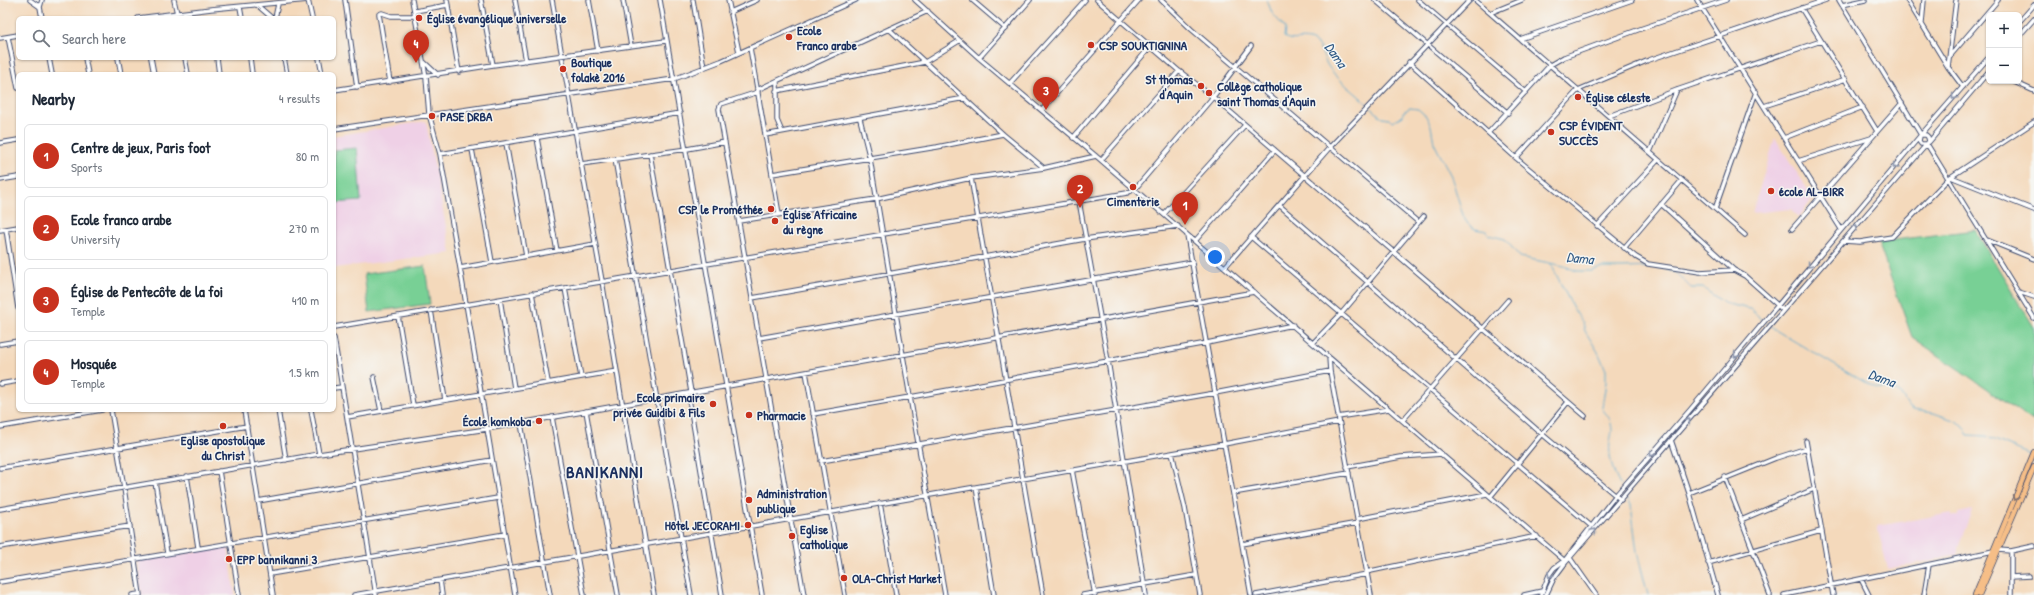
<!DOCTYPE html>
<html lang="en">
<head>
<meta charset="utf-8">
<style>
	:root { --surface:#fff; --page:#f2f2f3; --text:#1f2937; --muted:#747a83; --line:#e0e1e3; --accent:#c8321e }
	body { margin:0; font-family:"Patrick Hand",sans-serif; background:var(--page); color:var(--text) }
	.controls { position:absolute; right:12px; top:12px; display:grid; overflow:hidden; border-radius:6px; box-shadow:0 1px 3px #0004 }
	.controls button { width:36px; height:36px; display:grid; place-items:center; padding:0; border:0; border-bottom:1px solid var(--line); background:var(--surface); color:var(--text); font:20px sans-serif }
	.you { position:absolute; left:1215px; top:257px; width:14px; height:14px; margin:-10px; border:3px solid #fff; border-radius:50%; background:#1a73e8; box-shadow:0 0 0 6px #1a73e833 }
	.badge { display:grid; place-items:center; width:26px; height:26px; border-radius:50%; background:var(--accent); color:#fff; font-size:13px; font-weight:700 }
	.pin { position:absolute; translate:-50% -33px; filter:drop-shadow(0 1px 2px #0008) }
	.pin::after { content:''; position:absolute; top:21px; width:14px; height:12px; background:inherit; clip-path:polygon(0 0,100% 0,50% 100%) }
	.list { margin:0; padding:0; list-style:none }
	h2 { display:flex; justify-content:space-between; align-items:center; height:52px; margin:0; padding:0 16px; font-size:17px }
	h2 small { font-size:13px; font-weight:400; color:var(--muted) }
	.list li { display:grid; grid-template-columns:26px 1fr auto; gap:12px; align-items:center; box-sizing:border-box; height:64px; margin:0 8px 8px; padding:0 8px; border:1px solid var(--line); border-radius:6px }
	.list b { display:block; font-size:15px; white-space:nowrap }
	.list p { margin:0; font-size:13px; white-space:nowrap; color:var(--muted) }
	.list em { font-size:13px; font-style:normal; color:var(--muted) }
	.icon { flex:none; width:22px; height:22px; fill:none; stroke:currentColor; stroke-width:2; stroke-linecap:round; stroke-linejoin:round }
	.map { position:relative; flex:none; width:2034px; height:595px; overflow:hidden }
	.search { position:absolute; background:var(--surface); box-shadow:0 1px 3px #0004; left:16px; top:16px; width:320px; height:44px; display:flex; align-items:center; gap:10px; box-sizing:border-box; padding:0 14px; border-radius:6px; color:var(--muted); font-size:15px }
	.panel { position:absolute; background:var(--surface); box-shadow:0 1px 3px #0004; left:16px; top:72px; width:320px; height:340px; border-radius:6px }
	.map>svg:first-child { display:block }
	.built { fill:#efd0e6 }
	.green { fill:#78d095; stroke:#4a807a }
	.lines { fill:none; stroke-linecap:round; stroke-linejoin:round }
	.stream { stroke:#51a5cc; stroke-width:1 }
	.minor-casing { stroke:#3c486c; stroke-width:5.5 }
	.major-casing { stroke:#3c486c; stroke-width:6 }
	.minor { stroke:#fff; stroke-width:3.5 }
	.major { stroke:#f6be87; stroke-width:4.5 }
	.oneway { stroke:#8d97ae }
	.oneway2 { stroke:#7e6f70 }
	.poi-dot { fill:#c8321e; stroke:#f6f6f2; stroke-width:1.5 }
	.labels { text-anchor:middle; stroke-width:3; stroke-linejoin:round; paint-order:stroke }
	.poi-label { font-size:13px; font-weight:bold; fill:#1b2f5e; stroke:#f6f6f2; text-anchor:start }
	.water-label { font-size:14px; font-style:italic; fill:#2e5884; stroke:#f6f6f2 }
	.district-label { font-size:17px; font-weight:bold; letter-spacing:1px; fill:#1b2f5e; stroke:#f6f6f2 }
</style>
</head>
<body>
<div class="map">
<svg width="2034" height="595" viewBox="0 0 2034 595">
	<rect width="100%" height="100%" fill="#f6f6f2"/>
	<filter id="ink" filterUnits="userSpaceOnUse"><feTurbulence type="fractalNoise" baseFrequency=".025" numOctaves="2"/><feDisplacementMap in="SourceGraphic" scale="8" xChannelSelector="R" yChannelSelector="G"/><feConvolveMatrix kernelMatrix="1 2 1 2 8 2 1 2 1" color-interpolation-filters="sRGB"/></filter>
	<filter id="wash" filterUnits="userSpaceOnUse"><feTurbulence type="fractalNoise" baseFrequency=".012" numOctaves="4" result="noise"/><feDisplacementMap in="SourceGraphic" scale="16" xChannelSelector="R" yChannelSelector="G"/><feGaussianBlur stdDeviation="0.9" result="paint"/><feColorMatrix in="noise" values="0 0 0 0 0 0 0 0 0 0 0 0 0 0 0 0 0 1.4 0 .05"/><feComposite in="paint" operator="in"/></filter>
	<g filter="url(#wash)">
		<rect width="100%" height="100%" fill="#f4d9bb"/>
		<path class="built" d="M426,121L451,253L334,268V136Z
			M1775,138L1813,198L1798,218L1791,209L1752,213Z
			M1972,510L1958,548V555L1888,569L1877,526L1952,513V516H1958V513Z
			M228,547L235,595H142L137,560Z"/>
		<path class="green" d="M357,148L361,201L334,203V150Z
			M1975,230L2034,327L2033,421L1912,337L1878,242Z
			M425,266L430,304L369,312L364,274Z"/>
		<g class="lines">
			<path class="stream" d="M1267,0L1272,13L1285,28L1284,37C1293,43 1304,36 1314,42C1322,47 1323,58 1328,66C1338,81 1356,92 1368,105
				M1371,108L1383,118L1389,119L1392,122L1403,116V112L1410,108L1418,109L1426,116L1431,126L1434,143L1451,176L1464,218L1468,224L1475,229L1487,231L1489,235L1505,239L1520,257L1564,266L1577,271H1592L1600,268H1623L1655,267L1665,269L1676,273L1691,288H1703L1724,303L1750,309L1763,320
				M1551,264L1573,308L1583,323L1585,331L1598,352L1606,370V382L1602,408C1605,414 1610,416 1611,424C1613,430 1611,436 1610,442C1608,456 1613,473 1620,485
				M1766,322L1777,331L1860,380L1877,388L1891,389L1902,396L1907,405L1913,410L1934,413L1956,421L1963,426L1968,435L1985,436L2031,455
				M1627,497L1631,505L1637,552L1648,595"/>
		</g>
	</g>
	<g filter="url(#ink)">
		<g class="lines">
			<g class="minor-casing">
				<path id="minor" d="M30,0L40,7L42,18
					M174,0L178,18
					M345,0L357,87
					M412,0L426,77L429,114L440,154L460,268L515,595
					M447,0L459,72
					M481,0L493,65
					M515,0L526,61
					M552,0L602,281L654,595
					M589,0L598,51
					M623,0L631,46
					M660,0L762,595
					M693,0L704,68
					M728,0L739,52
					M915,0L979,58L1096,156L1566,562
					M972,0L1006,29
					M1097,0L1179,71L1213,97L1585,416
					M1161,0L1191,29L1418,222
					M1375,0L1508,113
					M1418,0L1526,92
					M1475,0L1745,235
					M1697,0L1841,229
					M1839,0L1921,135
					M1907,0L1948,67L1963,87
					M257,5L272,18
					M1842,5L1865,0
					M40,7L42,0
					M240,7L242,18
					M1801,8L1877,131
					M415,11L448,5
					M730,12L757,0
					M1490,13L1522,0
					M138,18L211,9L308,0L312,18
					M275,18L278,4
					M2019,22L2034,5
					M1922,23L1924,0
					M889,29L1003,134L1044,168
					M2019,36L2034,19
					M8,37L18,88
					M0,38L18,35
					M1520,39L1632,0
					M750,48L779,214
					M1950,56L1998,0
					M49,58L52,74
					M85,58L88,74
					M118,58L121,74
					M151,58L154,74
					M185,58L188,74
					M217,58L219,74
					M250,58L252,74
					M284,58L287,74
					M319,58L322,74
					M979,58L1030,0
					M424,62L438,75
					M1409,62L1516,158L1636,257L1648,264L1700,272L1734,270L1745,276L1783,310
					M1948,67L1956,0
					M777,81V120L782,132
					M2012,81L2034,91
					M390,82L379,14L382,13L391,16H416
					M1010,83L1085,0
					M334,90L493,65L666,41
					M757,90L928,11
					M776,91L925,62L959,41
					M758,92L721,104L719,109L804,595
					M1764,106L1846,79
					M1042,110L1139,0
					M1609,116L1677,90L1821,41
					M334,129L674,79L721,61L856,0
					M1489,132L1550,65L1564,57L1643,28L1726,0
					M765,135L965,98
					M1921,135H1926L1928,137L1929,141L1927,144H1921L1919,141L1920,136L1989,57
					M537,138L557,251
					M1073,138L1150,47
					M1784,138L1863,107
					M1929,142L1989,71
					M0,143L18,140
					M506,143L526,256
					M472,149L492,262
					M1650,152L1677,90
					M440,154L680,113
					M650,154L691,392
					M1516,158L1578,90L1649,60L1826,0
					M615,159L691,595
					M1101,160L1179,71
					M1798,161L1871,138
					M581,164L687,149L725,142
					M772,174L937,147L1003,134
					M1951,177L2034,210
					M971,178L1043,595
					M0,180L18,177
					M1079,201L1108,361L1146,595
					M1661,204L1734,270
					M1279,205L1542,434L1621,500
					M1715,209L1756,92
					M1164,214L1245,125
					M739,221L876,199L971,178L1044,168L1096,156
					M1597,226L1658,160
					M6,229L18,308
					M1792,229L1902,103
					M0,230L18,227
					M1187,235L1251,595
					M1251,237L1591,526
					M1987,240L2034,259
					M1195,241L1275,150
					M1843,241L1860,242L1892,237L1949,178L2034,122
					M1624,248L1682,180
					M1225,267L1330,147L1470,0
					M460,268L595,244
					M565,288L581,377
					M2019,292L2034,297
					M532,293L548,382
					M752,298L1085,239L1178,226
					M500,299L514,388
					M431,310L445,400
					M398,316L413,405
					M334,327L1127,193L1135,189L1213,97L1251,46
					M334,338L376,595
					M759,338L1193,262
					M1313,343L1341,314L1424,216
					M0,344L18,341
					M1329,357L1330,371L1371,595
					M806,372L845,595
					M374,377L381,411
					M0,384L18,381
					M334,388L342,387
					M688,393L722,595
					M111,410L124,488L140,595
					M244,410L273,595
					M278,410L286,460
					M311,410L319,454
					M586,411L618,595
					M813,414L910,397L870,159L860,119
					M347,417L617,371
					M552,417L584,595
					M1338,417L1389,409
					M1403,420L1508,300
					M521,423L550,595
					M0,427L102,410
					M1671,440L1689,493L1718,595
					M1806,441L1833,595
					M1172,453L1185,508L1200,595
					M821,461L1215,393L1330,371
					M1347,467L1401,457L1442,454
					M0,468L247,426
					M1072,470L1095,595
					M219,471L239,595
					M187,476L198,547
					M1725,477L1770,595
					M155,482L167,553
					M976,487L994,595
					M1233,493L1349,473
					M1689,493L1776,458L1807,448
					M1491,496L1568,402
					M258,501L492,460
					M880,503L896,595
					M0,509L319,454L487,429L1254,292
					M1357,519L1487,494
					M1741,520L1814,489
					M1242,544L1358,523
					M0,547L130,526
					M2011,551V595
					M1570,558L1596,595
					M1708,563L1821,531
					M1366,572L1537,536
					M270,574L505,534
					M2011,577L2029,576
					M1861,579L1869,595
					M440,580L442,595
					M0,582L498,498
					M132,595L139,594
					M354,595L1224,444L1339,422
					M945,595L910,397L1207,343L1293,325
					M1083,595L1196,575
					M1256,595L1367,574
					M1524,595L1542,591
					M1541,595L1549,575L1554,568L1565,560L1616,495L1690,410L1920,136
					M1546,595L1554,578L1566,562L1927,144L2034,318
					M1784,595L1998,550L2011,551L2034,546
					M1924,595L1929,565"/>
			</g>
			<g class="major-casing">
				<path id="major" d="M1975,595L2034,452
					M1979,595L2034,467"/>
			</g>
			<use href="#minor" class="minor"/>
			<use href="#major" class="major"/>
		</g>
		<defs><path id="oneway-chevron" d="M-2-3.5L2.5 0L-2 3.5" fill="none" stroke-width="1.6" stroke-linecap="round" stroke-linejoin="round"/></defs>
		<g class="oneway">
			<use href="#oneway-chevron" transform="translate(1954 97) rotate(131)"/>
			<use href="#oneway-chevron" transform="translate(1895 166) rotate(131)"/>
			<use href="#oneway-chevron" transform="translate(1855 227) rotate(-49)"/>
			<use href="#oneway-chevron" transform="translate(1810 265) rotate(130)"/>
			<use href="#oneway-chevron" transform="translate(1736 355) rotate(130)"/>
			<use href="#oneway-chevron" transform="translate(1688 421) rotate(-49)"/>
			<use href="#oneway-chevron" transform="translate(1652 454) rotate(131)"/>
			<use href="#oneway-chevron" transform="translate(1594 531) rotate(-49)"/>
			<use href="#oneway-chevron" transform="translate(1550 575) rotate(120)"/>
		</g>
		<use class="oneway2" href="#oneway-chevron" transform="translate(2015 498) rotate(113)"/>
	</g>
	<g class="poi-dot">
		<circle cx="419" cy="18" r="4"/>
		<circle cx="789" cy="37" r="4"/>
		<circle cx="1091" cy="45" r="4"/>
		<circle cx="563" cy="69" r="4"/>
		<circle cx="1201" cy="86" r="4"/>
		<circle cx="1209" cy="93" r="4"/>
		<circle cx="1578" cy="97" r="4"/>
		<circle cx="432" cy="116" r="4"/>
		<circle cx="1551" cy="132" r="4"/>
		<circle cx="1133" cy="187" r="4"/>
		<circle cx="1771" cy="191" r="4"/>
		<circle cx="771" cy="209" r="4"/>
		<circle cx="775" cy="221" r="4"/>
		<circle cx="713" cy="404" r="4"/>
		<circle cx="749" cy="415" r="4"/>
		<circle cx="539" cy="421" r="4"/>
		<circle cx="223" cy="426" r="4"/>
		<circle cx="749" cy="500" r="4"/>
		<circle cx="748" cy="525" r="4"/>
		<circle cx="792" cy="536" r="4"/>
		<circle cx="229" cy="559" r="4"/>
		<circle cx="844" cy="578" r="4"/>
	</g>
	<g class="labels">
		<g class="poi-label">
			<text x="427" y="23">Église évangélique universelle</text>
			<text x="797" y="35">Ecole<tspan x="797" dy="15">Franco arabe</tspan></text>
			<text x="1099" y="50">CSP SOUKTIGNINA</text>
			<text x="571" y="67">Boutique<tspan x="571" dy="15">folakè 2016</tspan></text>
			<text x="1193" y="84" text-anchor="end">St thomas<tspan x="1193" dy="15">d'Aquin</tspan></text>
			<text x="1217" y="91">Collège catholique<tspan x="1217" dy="15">saint Thomas d'Aquin</tspan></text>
			<text x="1586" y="102">Église céleste</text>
			<text x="440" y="121">PASE DRBA</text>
			<text x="1559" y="130">CSP ÉVIDENT<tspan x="1559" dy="15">SUCCÈS</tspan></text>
			<text x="1779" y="196">école AL-BIRR</text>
			<text x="1133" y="206" text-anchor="middle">Cimenterie</text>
			<text x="763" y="214" text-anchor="end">CSP le Prométhée</text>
			<text x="783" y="219">Église Africaine<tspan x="783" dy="15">du règne</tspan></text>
			<text x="705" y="402" text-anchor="end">Ecole primaire<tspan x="705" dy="15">privée Guidibi &amp; Fils</tspan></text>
			<text x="757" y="420">Pharmacie</text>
			<text x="531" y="426" text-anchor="end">École komkoba</text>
			<text x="223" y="445" text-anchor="middle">Eglise apostolique<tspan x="223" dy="15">du Christ</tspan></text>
			<text x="757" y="498">Administration<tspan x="757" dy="15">publique</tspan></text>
			<text x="740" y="530" text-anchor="end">Hôtel JECORAMI</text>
			<text x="800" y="534">Eglise<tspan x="800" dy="15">catholique</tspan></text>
			<text x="237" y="564">EPP bannikanni 3</text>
			<text x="852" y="583">OLA-Christ Market</text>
		</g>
		<g class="water-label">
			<text transform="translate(1336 55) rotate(55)" y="5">Dama</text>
			<text transform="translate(1580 258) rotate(6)" y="5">Dama</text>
			<text transform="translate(1882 378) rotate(20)" y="5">Dama</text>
		</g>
		<g class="district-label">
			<text x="605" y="478">BANIKANNI</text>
		</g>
	</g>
</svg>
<div class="controls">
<button>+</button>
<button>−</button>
</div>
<div class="you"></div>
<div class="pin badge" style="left:1185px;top:225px">1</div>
<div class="pin badge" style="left:1080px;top:208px">2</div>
<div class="pin badge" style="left:1046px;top:110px">3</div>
<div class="pin badge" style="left:416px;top:63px">4</div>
<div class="search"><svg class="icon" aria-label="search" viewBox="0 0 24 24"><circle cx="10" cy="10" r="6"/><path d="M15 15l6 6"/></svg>Search here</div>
<section class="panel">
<h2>Nearby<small>4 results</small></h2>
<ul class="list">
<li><span class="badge">1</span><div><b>Centre de jeux, Paris foot</b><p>Sports</p></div><em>80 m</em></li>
<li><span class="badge">2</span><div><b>Ecole franco arabe</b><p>University</p></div><em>270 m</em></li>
<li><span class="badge">3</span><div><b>Église de Pentecôte de la foi</b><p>Temple</p></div><em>410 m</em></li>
<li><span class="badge">4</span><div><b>Mosquée</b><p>Temple</p></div><em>1.5 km</em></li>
</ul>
</section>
</div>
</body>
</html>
